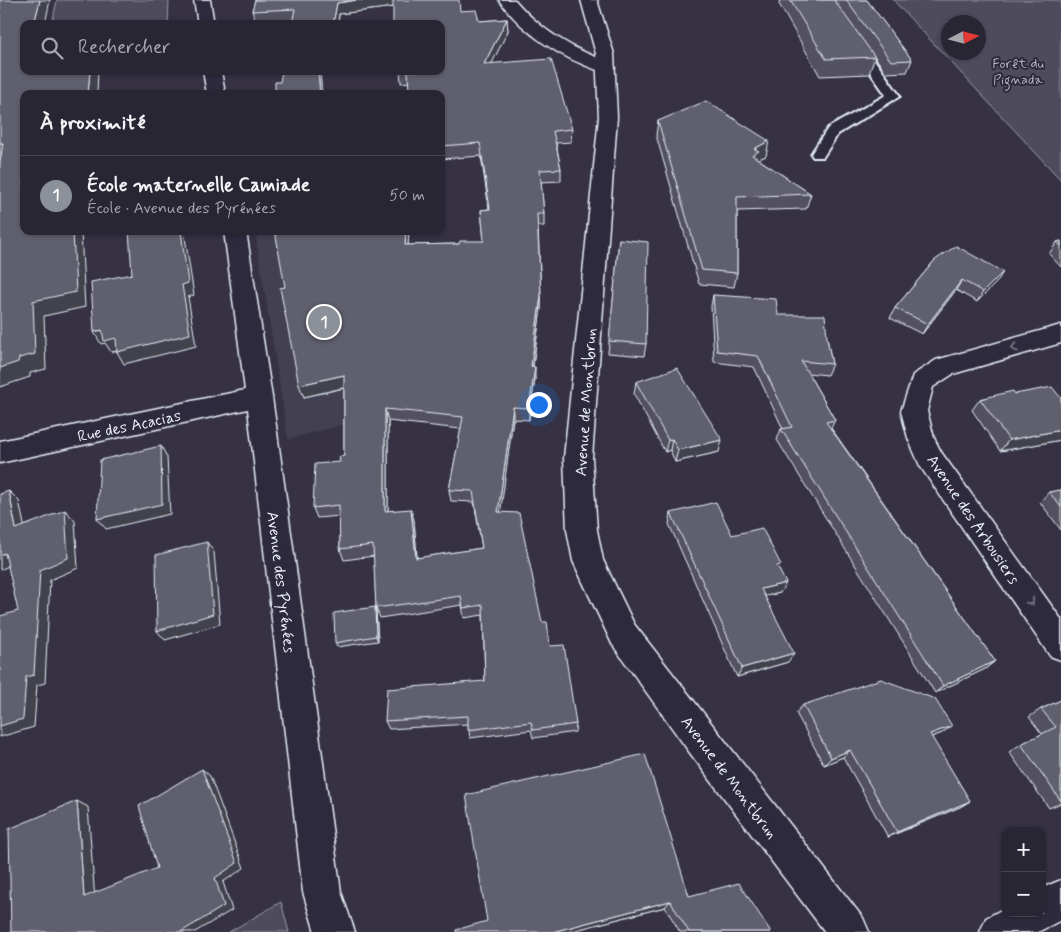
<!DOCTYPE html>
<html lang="fr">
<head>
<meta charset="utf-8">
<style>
	:root { --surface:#282633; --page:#302e3b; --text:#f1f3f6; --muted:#a5a5ac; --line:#44434e; --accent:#8c9099 }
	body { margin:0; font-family:Mynerve,sans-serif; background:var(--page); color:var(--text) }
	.controls { position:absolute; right:15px; bottom:15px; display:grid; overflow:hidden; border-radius:10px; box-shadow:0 1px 4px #0004 }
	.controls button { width:45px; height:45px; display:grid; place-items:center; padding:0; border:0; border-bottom:1px solid var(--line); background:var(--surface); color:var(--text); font:25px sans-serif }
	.compass { position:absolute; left:941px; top:15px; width:45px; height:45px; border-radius:50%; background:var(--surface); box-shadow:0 1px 4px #0004; rotate:84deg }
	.you { position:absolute; left:538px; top:404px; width:18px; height:18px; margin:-12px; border:4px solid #fff; border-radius:50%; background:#1a73e8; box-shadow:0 0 0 8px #1a73e833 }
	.badge { display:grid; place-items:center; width:32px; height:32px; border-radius:50%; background:var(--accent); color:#fff; font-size:16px; font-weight:700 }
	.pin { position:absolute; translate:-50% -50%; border:2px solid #fff; box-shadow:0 1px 5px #0006 }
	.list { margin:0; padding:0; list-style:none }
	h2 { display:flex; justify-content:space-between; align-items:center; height:65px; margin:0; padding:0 20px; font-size:21px }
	h2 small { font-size:16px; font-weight:400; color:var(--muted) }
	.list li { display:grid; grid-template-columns:32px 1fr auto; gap:15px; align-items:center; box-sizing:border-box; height:80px; padding:0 20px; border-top:1px solid var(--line) }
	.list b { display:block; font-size:19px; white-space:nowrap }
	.list p { margin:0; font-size:16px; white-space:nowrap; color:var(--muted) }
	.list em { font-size:16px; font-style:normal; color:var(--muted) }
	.icon { flex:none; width:28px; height:28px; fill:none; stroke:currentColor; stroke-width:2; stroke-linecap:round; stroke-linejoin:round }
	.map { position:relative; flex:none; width:1061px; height:932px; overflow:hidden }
	.search { position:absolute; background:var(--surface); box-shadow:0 1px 4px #0004; left:20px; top:20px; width:425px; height:55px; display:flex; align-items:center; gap:12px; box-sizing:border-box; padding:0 18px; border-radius:10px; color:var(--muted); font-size:19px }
	.panel { position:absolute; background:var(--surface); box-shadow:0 1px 4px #0004; left:20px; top:90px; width:425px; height:145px; border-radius:10px }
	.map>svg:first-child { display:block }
	.built { fill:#433f51 }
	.green { fill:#4d4b5c; stroke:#9a9eaa; fill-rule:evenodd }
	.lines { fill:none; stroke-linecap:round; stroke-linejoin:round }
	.lane-casing { stroke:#e8f1f8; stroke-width:4 }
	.street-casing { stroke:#e8f1f8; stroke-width:3 }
	.secondary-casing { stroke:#e8f1f8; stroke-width:3 }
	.lane { fill:#2f2a3d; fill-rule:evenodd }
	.street { fill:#2f2a3d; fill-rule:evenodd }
	.secondary { fill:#2f2a3d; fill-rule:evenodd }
	.wall { fill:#53515f; stroke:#e8f1f8; fill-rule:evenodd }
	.shaded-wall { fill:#43424d; stroke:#e8f1f8 }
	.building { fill:#605e6e; stroke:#e8f1f8; fill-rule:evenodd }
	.oneway { stroke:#70707e }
	.labels { text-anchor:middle; stroke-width:4; stroke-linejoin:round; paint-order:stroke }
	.far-park-label { font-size:14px; fill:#b2b7c1; stroke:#2f2a3d }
	.street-label { font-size:16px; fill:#e8f1f8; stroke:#2f2a3d }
</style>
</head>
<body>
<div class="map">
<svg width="1061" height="932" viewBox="0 0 1061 932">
	<rect width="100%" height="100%" fill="#363244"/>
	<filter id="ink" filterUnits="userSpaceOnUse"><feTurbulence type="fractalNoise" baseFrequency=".02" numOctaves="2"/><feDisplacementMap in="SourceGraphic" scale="10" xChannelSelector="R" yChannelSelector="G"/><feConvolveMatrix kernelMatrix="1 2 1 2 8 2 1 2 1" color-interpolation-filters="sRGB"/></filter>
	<g filter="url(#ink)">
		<path class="built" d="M255,231H366L393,412L288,439Z"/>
		<path class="green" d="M57,0H169L168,24H52Z
			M893,0H1061V180ZM948,22H978V52H948Z
			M281,902L289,932H229Z"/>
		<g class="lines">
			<g class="lane-casing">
				<path id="lane" d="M820,0H832L900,96L838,134L823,157H813L811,154L828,128L886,95Z"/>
			</g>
			<g class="street-casing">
				<path id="street" d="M194,0H210L214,24H198Z
					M499,0H515C540,30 575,51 612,63L615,67L612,71L606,72L600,71C561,58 523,34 499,0Z
					M203,71H221L225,94H207Z
					M224,231H246L272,397L341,892L355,932H315L303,892L248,409L0,463V441L245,390Z
					M1061,325V343L953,374L933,387L927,411L934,438L941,452L1061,619V660L1050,656L920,466L908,438L901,411L913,375L936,360Z
					M1061,880V920L1038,932H980L986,918L1005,908V913H1042V888Z"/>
			</g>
			<g class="secondary-casing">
				<path id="secondary" d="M581,0H597L614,54L617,117L592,458L597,530L603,560L634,624L863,918L869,932H825L687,749L612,644L573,561L567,530L564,458L599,117L596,54Z"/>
			</g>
			<use href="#lane" class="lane"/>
			<use href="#street" class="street"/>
			<use href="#secondary" class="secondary"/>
		</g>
		<path class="wall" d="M255,0L460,11L479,21L507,19L508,31L491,64L572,129L571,142L556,143L561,169V181L541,182L544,214V226H538L541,296V308L533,366L535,379L529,420L513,419L500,512L550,646L576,724L575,732L533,738L531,730L470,738L468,724L389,729L385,721L485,681L483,615L464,618L462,605L380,618L376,608L374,556L344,560L340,549V516L317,518L313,508L340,462L344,456V388L304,397L285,287L409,231L408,245L459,244L484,241L481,210L489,209L481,156L441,159V94L409,82L401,83L400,71H441L393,7L339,14L338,24H292L293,21L256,22L252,11ZM388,421L461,429L449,490L451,501L474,502L482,548L417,558L414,520L388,511Z
			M780,0H834L835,1V0H867L912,60L907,72L886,73L875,57L869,74L820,76L779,4Z
			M658,121L766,156L758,159L811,194L806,209L737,211V273L734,287L699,284L656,135Z
			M619,239L646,344L644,356L608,353Z
			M1061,241V267L1049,254L1057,242Z
			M935,260L997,282L977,302L956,290L922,334L890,318L895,308Z
			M713,295L778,315L827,338L832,364L827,375L808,373L835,420L831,428L995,661L985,669L935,693L777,440L781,429H783L754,367L714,362L711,306Z
			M636,382L719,452L675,462L670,450L665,452L634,394Z
			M1015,394L1061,398V440L1000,451L972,410L980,399Z
			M1061,490V530L1040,502L1049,492Z
			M671,513L732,535L778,570L780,593L765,596L788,662L737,677L669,524Z
			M376,611L378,641L337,647L335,643Z
			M1061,700V803L1049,808L1009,752L1021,744L1042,734L1029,717L1041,709Z
			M803,705L942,733L931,737L970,801L960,807L888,837L843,757L824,765L796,713Z
			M689,896L771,932H680L665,907L568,932Z"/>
		<path class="shaded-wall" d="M40,0H50L45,24H34Z
			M357,0H393L394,7L339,14L338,24H333L337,3Z
			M507,19L508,31L485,77L484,64Z
			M90,71H98L97,94H88Z
			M318,71H320L322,94H320Z
			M769,141L766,156L756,160L752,155L754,149Z
			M0,143H3L12,158L0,160Z
			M73,231H81L85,307L44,316L46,369L30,373V377L0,387V368L19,358L33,301Z
			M181,231H184L194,295L188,297L196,346L124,364L117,352L182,285Z
			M406,231H409L407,258L405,245Z
			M1003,272L997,282L977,302L983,292Z
			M962,280L956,290L922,334L928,324Z
			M541,296V308L531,378V366Z
			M102,330L116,338L122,350L111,352L105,343L101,344L94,332Z
			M535,367V379L529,420V408Z
			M344,375L347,387L304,397L299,385Z
			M513,407V419L499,523L498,512Z
			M385,409L388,421V522L385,511Z
			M1061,430V440L1000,451L1009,440Z
			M672,439L670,450L665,452L668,440Z
			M722,440L719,452L675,462L678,450Z
			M161,446L167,457L170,514L106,529L97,519Z
			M9,491L19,501L27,539L16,529Z
			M411,509L414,520L418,568L416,558Z
			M65,510L75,521L78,568L50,580L45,683L37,685L34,727L0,737V726L26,677L40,570Z
			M207,542L214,552L220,624L165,640L157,631Z
			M5,553L15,563L0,570V555Z
			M786,583L780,593L756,598L761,589Z
			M375,607L376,611L378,641L376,636Z
			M794,653L788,662L737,677L742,668Z
			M995,661L985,669L935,693L943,686Z
			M952,726L942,733L920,741L930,734Z
			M850,750L843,757L824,765L831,758Z
			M202,769L210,776L244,868L223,882L232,910L195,932H181L215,878Z
			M77,801L88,807L95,900L84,897Z
			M970,801L960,807L888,837L897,832Z
			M670,901L665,907L568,932H552Z"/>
		<path class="building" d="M0,0H40L34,24H24V71H90L88,94H24V231H73L76,292L33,301L35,354L19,358L18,362L0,368V163L3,143H0Z
			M255,0H357L337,3L333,24H292L295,9L252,11Z
			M393,0H459L460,11L476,10L479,21L507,19L484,64L551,59L572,129L553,131L561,169L540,170L544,214H537L541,296L531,366L535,367L529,408L513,407L498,512L519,513L542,622H547L550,646L564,645L576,724L533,730L531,722L468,730V716L385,721L387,689L485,681L483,605L463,608L461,596L376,608L373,545L340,549L339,505L313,508L315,464L340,462L339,457L344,456V375L299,385L280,288L285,287L275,231H406L405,245L459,244L460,241H484L481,210L490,209L480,143L441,146V94H409L408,71H441V24H393ZM385,409L463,417L449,490L473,491L482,548L416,558L411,509L385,511Z
			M790,0H834L875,57L826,59Z
			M846,0H867L912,60L891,61Z
			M282,71H318L320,94H275V82H280Z
			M706,101L769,141L754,149L759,151L752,155L811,194L737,197V273L702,270L658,121Z
			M129,231H181L188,283L182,285L190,334L117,352L116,338L104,341L102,330L94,332L91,282L132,274Z
			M619,239L648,242L646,344L609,341Z
			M1061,241V246L1057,242Z
			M956,246L1003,272L983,292L962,280L928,324L895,308L935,260Z
			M713,295L776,299L778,315H825L827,338L832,364L801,361L835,420L826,422L995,661L943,686L781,429L792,427L758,356L717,351Z
			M677,368L722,440L678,450L672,439L668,440L636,382Z
			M1052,387L1061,398V430L1009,440L980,399L1013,391L1015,394Z
			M161,446L162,504L97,519L100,460Z
			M1061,490V507L1049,492Z
			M9,491L16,529L65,510L68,558L40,570L34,675L26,677L23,719L0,726V616L18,611L5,553L0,555V494Z
			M716,502L732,535L762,528L781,565L777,566L786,583L761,589L794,653L742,668L671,513Z
			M207,542L213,614L157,631L156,555Z
			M375,607L376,636L335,643L334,613Z
			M881,679L935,699L952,726L930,734L970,801L897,832L850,750L831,758L803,705Z
			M1061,700V801L1021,744L1056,727L1041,709Z
			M645,754L689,896L739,883L771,932H689L670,901L552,932H456V930L487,921L466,795Z
			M202,769L237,863L215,878L224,906L181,932H11L9,829L77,801L84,897L157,868L139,806Z"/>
		<defs><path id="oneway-chevron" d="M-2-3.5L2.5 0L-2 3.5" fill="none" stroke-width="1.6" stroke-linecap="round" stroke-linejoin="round" transform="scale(1.25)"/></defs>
		<g class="oneway">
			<use href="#oneway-chevron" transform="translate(1014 348) rotate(164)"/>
			<use href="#oneway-chevron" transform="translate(1031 602) rotate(55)"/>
		</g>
	</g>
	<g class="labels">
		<g class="far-park-label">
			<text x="1018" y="68">Forêt du<tspan x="1018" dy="16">Pignada</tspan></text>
		</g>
		<g class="street-label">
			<text transform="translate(585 402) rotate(-86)" y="6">Avenue de Montbrun</text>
			<text transform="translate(129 425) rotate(-12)" y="6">Rue des Acacias</text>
			<text transform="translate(974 519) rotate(56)" y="6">Avenue des Arbousiers</text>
			<text transform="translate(282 582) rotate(83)" y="6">Avenue des Pyrénées</text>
			<text transform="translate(730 777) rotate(53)" y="6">Avenue de Montbrun</text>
		</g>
	</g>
</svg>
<div class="controls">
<button>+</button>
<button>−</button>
</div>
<svg class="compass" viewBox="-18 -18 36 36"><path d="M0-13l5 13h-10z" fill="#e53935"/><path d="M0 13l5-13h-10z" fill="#a5a5ac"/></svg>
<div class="you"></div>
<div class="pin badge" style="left:324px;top:322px">1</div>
<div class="search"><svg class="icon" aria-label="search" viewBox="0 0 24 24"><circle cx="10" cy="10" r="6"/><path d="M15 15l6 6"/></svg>Rechercher</div>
<section class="panel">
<h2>À proximité<small></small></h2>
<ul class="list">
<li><span class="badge">1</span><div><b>École maternelle Camiade</b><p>École · Avenue des Pyrénées</p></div><em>50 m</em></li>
</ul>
</section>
</div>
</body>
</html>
